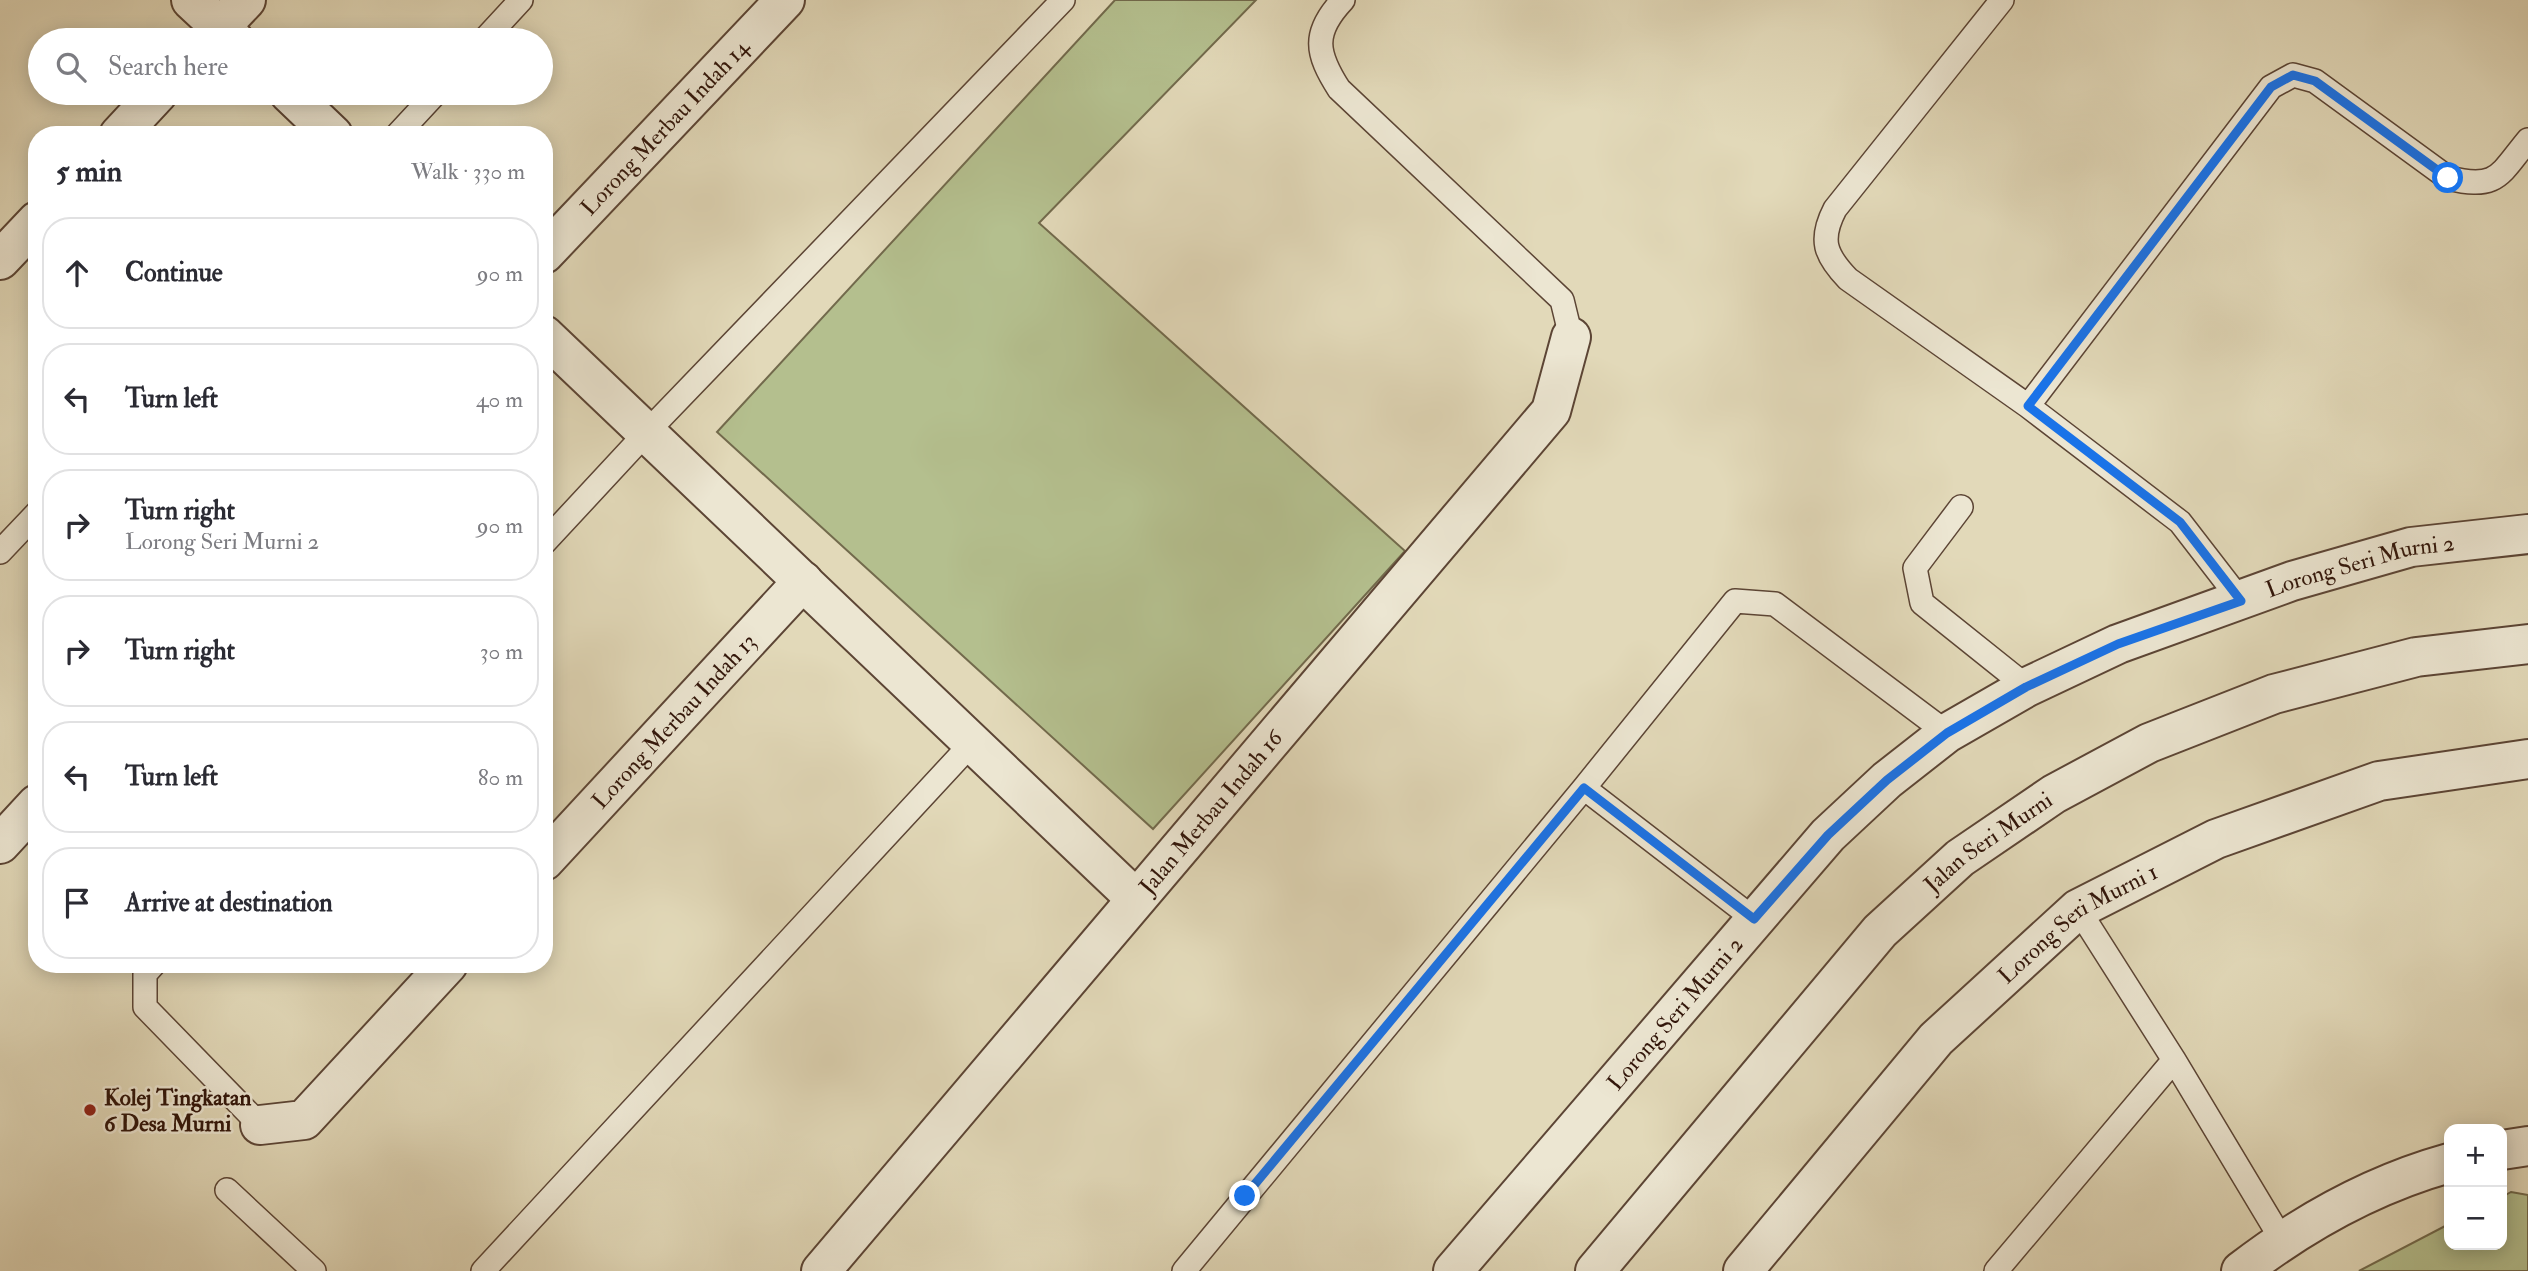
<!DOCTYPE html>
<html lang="en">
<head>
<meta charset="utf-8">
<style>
	:root { --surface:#fff; --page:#f7f7f7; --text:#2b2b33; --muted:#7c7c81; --line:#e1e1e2 }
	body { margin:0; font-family:"IM FELL Double Pica",serif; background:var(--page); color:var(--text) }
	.controls { position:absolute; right:21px; bottom:21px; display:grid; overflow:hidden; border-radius:14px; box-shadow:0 4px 18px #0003 }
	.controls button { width:63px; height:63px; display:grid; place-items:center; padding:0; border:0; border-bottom:2px solid var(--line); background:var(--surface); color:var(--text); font:35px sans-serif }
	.stop { position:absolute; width:21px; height:21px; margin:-16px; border:5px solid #1a73e8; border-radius:50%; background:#fff }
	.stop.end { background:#1a73e8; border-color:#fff; box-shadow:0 2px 7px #0008 }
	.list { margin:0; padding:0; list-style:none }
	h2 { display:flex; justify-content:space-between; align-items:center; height:91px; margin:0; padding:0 28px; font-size:30px }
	h2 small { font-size:23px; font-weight:400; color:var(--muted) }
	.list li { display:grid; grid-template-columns:46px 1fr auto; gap:21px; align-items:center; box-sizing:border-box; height:112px; margin:0 14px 14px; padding:0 14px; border:2px solid var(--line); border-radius:28px }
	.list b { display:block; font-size:26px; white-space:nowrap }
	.list p { margin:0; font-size:23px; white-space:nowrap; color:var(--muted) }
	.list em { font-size:23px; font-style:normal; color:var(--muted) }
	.icon { flex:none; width:38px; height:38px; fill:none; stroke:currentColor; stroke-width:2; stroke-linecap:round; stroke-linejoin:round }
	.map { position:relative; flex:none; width:2528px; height:1271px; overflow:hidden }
	.search { position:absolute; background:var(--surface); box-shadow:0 4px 18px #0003; left:28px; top:28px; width:525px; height:77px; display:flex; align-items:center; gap:18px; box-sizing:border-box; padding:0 24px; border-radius:38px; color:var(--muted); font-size:26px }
	.panel { position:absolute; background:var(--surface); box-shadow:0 4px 18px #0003; left:28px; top:126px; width:525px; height:847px; border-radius:28px }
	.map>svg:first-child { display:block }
	.green { fill:#b4bf8e; stroke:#726a4c; stroke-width:2 }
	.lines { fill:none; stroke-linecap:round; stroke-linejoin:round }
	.service-casing { stroke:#5c4535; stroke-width:26 }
	.minor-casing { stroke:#5c4535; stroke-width:42 }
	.tertiary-casing { stroke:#5c4535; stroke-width:42 }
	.service { stroke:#ece6d2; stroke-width:23 }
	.minor { stroke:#ece6d2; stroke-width:38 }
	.tertiary { stroke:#ece6d2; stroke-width:38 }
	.route { stroke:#1a73e8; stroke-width:9 }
	.poi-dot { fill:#8f2418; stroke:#ece6d2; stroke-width:2.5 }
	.labels { text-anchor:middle; stroke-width:5; stroke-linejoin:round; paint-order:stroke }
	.street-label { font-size:23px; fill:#301409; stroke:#ece6d2 }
	.poi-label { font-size:23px; font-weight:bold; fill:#301409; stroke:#ece6d2; text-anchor:start }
</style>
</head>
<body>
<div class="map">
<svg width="2528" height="1271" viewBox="0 0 2528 1271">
	<rect width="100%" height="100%" fill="#e2d9b9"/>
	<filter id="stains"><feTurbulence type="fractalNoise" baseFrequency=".00286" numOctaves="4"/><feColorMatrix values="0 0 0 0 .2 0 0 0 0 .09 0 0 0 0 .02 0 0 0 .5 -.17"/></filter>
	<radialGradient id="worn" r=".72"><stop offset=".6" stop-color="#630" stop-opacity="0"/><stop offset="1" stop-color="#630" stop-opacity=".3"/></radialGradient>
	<path class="green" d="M1115,0H1256L1039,223L1405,551L1153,829L717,432Z
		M2511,1192L2528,1195V1271H2359L2449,1224V1245H2502V1197Z"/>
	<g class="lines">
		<g class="service-casing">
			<path id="service" d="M1343,0C1312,33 1316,53 1339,89L1562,300L1571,337
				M2002,0L1835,209C1819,240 1825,255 1848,279L2028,406L2180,522L2241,601
				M484,40L521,0
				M397,135L436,93
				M2028,406L2271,87L2293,75L2315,81L2448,178C2498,190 2499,175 2528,140
				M1961,507L1915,568L1922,603L2027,687
				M544,543L647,432L1063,0
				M0,552L37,513
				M1584,788L1754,919
				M2078,909L2174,1060L2282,1240
				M154,964L145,974V1007L260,1125
				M227,1190L314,1271
				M483,1271L973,742
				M1184,1271L1584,788L1735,601L1775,604L1947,733
				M1996,1271L2174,1060"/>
		</g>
		<g class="minor-casing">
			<g id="minor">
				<path d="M191,0L234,40"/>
				<path d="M208,40L246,0"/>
				<path d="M289,93L333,135"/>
				<path d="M119,135L158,93"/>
				<path id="s1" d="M544,254L785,0"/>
				<path d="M0,260L37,221"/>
				<path d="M544,335L1135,898"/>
				<path d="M0,844L37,804"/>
				<path id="s2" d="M544,861L803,581"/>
				<path d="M260,1125L304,1120L448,964"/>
				<path d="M2502,1150L2528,1146"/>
				<path id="s3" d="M821,1271L1551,411L1571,337"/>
				<path id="s4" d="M1453,1271L1828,835L1887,780L1947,733L2027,687L2118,644L2292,581L2411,547L2528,534"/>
				<path id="s5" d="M1743,1271L1936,1039L2078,909L2216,839L2379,781L2528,759"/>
				<path d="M2241,1271C2302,1224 2374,1184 2449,1163"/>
			</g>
		</g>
		<g class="tertiary-casing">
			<g id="tertiary">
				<path id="s6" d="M1595,1271L1880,931L1960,858L2054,794L2149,743L2274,694L2416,657L2528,644"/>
			</g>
		</g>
		<use href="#service" class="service"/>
		<use href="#minor" class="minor"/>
		<use href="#tertiary" class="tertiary"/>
	</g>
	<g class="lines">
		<path class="route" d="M1245,1196L1584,788L1754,919L1828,835L1887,780L1947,733L2026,687L2118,644L2241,601L2180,522L2028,406L2271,87L2293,75L2315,81L2448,178"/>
	</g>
	<circle class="poi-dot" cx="90" cy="1110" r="7"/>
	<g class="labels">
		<g class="street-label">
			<text dy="8" stroke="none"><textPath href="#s1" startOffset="175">Lorong Merbau Indah 14</textPath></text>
			<text dy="8" stroke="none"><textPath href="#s4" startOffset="1180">Lorong Seri Murni 2</textPath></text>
			<text dy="8" stroke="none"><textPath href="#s2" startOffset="191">Lorong Merbau Indah 13</textPath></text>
			<text dy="8" stroke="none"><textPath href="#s3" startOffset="602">Jalan Merbau Indah 16</textPath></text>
			<text dy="8" stroke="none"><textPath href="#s6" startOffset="584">Jalan Seri Murni</textPath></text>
			<text dy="8" stroke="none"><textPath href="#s5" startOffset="486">Lorong Seri Murni 1</textPath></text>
			<text dy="8" stroke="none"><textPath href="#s4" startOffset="340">Lorong Seri Murni 2</textPath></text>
		</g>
		<g class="poi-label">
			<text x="104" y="1105">Kolej Tingkatan<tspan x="104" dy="26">6 Desa Murni</tspan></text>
		</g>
	</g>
	<rect width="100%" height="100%" filter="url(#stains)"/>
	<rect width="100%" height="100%" fill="url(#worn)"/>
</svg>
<div class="controls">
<button>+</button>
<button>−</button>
</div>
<div class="stop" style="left:2448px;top:178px"></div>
<div class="stop end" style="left:1245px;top:1196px"></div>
<div class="search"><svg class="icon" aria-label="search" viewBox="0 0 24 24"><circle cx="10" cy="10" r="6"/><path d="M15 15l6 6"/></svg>Search here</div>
<section class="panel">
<h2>5 min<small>Walk · 330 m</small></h2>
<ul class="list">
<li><svg class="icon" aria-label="ahead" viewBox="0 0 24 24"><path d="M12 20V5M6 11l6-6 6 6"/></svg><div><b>Continue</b></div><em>90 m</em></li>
<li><svg class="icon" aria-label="left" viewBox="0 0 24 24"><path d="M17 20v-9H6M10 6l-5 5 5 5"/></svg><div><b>Turn left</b></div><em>40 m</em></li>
<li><svg class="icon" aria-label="right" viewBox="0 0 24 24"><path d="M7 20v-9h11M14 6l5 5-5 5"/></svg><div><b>Turn right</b><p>Lorong Seri Murni 2</p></div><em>90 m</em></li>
<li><svg class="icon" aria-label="right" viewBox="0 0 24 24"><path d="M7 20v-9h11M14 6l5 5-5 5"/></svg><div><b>Turn right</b></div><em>30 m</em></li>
<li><svg class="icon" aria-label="left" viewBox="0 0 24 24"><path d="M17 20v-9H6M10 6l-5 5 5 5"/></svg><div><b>Turn left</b></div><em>80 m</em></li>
<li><svg class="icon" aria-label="arrive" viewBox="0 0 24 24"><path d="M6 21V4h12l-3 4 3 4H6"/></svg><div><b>Arrive at destination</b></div></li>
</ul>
</section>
</div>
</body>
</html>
